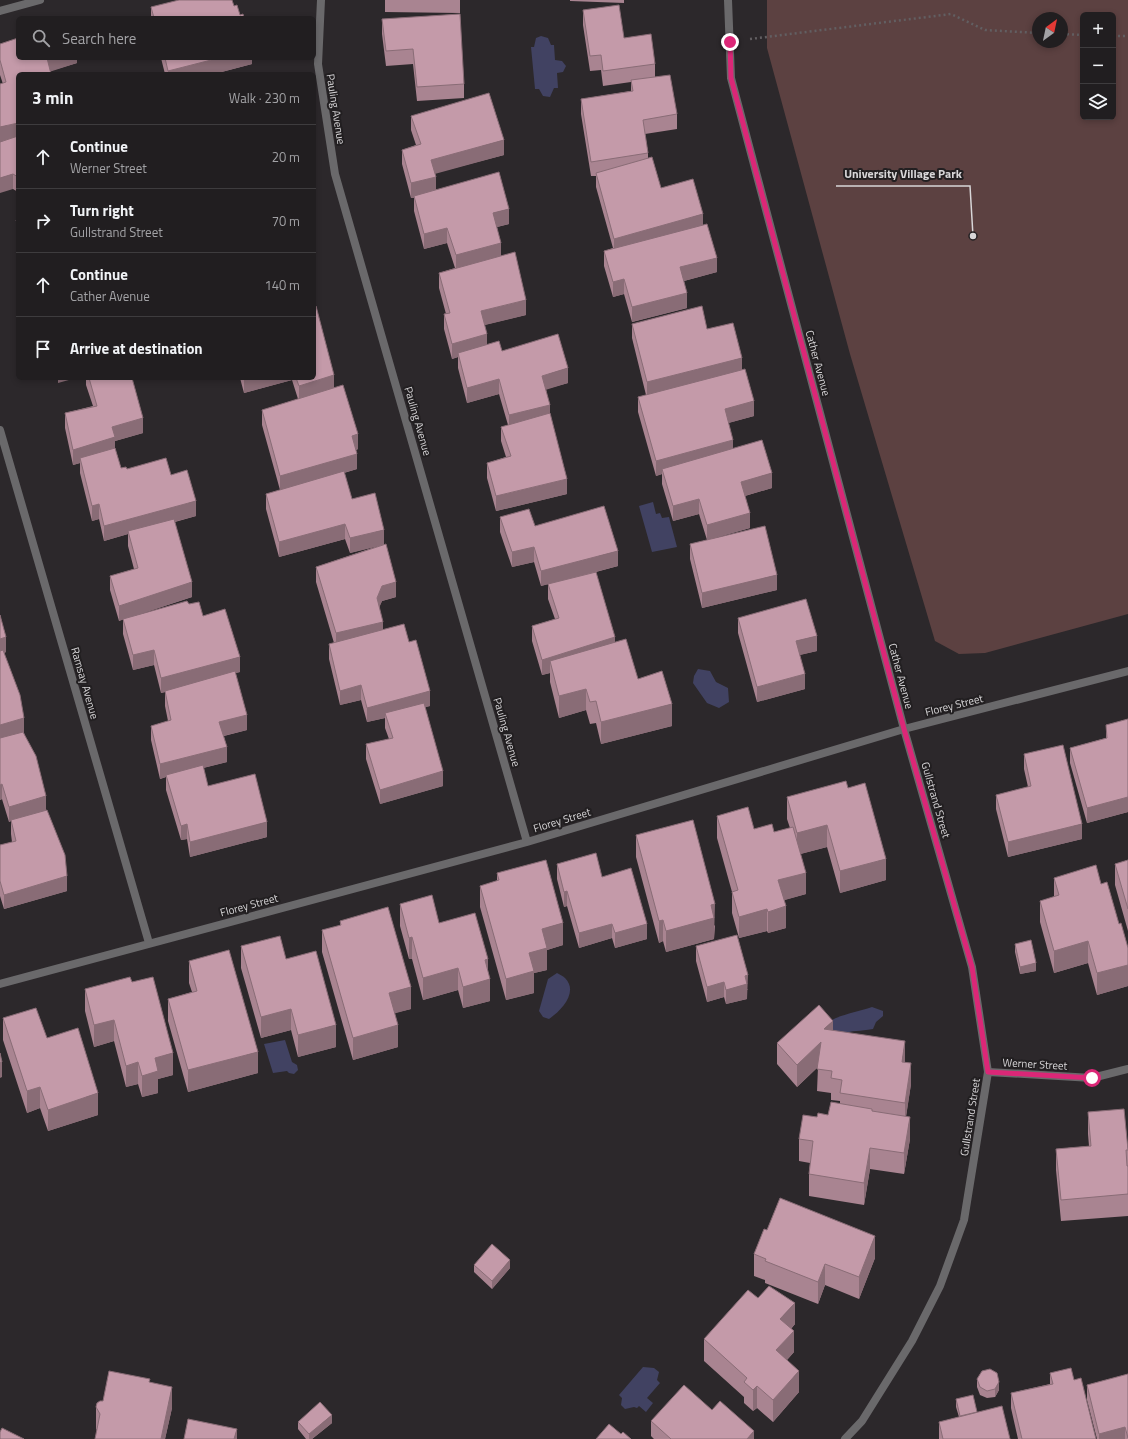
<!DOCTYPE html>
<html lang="en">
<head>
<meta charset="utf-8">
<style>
	:root { --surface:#211e20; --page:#292729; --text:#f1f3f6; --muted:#a2a2a5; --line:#3e3c3e }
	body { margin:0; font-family:"Titillium Web",sans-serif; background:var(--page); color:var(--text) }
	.controls { position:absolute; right:12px; top:12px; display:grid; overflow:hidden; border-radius:6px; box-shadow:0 2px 6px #0003 }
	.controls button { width:36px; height:36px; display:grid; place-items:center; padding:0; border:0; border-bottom:1px solid var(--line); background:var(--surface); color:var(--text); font:20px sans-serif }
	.compass { position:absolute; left:1032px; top:12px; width:36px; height:36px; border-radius:50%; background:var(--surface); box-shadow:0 2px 6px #0003; rotate:33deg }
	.stop { position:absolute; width:12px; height:12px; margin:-9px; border:3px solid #db2777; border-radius:50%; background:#fff }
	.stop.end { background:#db2777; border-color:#fff; box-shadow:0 1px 4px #0008 }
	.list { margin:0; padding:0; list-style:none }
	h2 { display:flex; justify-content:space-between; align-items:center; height:52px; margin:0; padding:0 16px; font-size:17px }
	h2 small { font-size:13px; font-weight:400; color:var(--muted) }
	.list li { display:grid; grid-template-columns:26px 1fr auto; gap:12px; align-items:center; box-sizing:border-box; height:64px; padding:0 16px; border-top:1px solid var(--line) }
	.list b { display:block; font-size:15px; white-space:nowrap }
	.list p { margin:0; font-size:13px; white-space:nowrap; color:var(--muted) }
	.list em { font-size:13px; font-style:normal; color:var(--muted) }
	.icon { flex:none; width:22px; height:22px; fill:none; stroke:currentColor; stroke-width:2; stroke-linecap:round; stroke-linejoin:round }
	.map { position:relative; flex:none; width:1128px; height:1439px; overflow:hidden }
	.search { position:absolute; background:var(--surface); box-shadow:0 2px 6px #0003; left:16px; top:16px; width:300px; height:44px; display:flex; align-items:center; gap:10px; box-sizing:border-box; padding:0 14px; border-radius:6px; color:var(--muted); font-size:15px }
	.panel { position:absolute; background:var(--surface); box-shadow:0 2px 6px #0003; left:16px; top:72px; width:300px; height:308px; border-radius:6px }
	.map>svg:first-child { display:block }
	.green { fill:#5c4141; fill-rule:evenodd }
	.water { fill:#414262 }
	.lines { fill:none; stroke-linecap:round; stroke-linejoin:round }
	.path { stroke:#625f62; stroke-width:2.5; stroke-dasharray:2 3; stroke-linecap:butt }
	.minor { stroke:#6a696b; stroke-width:8 }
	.tertiary { stroke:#6a696b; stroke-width:8 }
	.wall { fill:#a98491 }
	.shaded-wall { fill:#896c76 }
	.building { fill:#c49aa9; stroke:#896c76 }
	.route { stroke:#db2777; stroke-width:5 }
	.labels { text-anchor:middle; stroke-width:4; stroke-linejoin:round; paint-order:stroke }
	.street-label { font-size:11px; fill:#d8d6d8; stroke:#221f21 }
	.leader { fill:none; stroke:#d8d6d8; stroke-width:1.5 }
	.callout-dot { fill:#d8d6d8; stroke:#221f21; stroke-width:1.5 }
	.callout-label { font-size:12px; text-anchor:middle; font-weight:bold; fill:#d8d6d8; stroke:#221f21; stroke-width:4; stroke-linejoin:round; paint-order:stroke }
</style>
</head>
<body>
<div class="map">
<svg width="1128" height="1439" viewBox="0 0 1128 1439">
	<rect width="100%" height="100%" fill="#2c282b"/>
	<path class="green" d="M767,0H1128V614L985,653L959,654L935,641L850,354L767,48ZM1083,15H1113V117H1083ZM1038,18H1062V42H1038Z"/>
	<path class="water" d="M541,36L548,38L551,45H554L555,60L562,61L566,66L563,72L557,73L558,88H554L550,97L543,96L539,89H535L531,47H534L536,38Z
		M653,502L656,514L660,513L662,518L669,517L677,547L652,552L639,506Z
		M698,669L710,671L716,682L728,688L729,702L719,708L707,703L693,683L694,676Z
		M557,973C559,974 563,976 565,978C579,992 561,1011 549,1019L543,1017L539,1011L548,979Z
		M872,1007L883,1011V1016L876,1022L873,1029C859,1032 854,1029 840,1035L833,1031L830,1021C842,1014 858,1012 872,1007Z
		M285,1040L292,1062L297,1065L298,1070L294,1074L289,1073L287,1071L273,1073L264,1044Z
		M643,1367L654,1368L659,1372L657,1380L660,1383L647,1398L653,1403L646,1412L639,1406L637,1408L634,1407L625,1409L621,1405L622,1398L619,1395Z"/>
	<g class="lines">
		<path class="path" d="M1062,34L1083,35
			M1113,36H1128
			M750,39L951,14L985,30L1038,33"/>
		<path class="minor" d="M321,0L318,64L335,174L527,842
			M0,11L40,0
			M0,430L149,943
			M0,984L527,842L904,729L1128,671
			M988,1072L1092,1078L1128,1069"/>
		<path class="tertiary" d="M728,0L731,78L904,729L972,967L988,1072L964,1220L940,1286L912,1341L862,1421L845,1439"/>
	</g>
	<path class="wall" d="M385,0H460V13L385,12Z
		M570,0H624V3L570,1Z
		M234,6L240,15L244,18H151V7Z
		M583,10L624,38L655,64V77L677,114V129L645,134L648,153V158L661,188L703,225L717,272L684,281L687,308L632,322L624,294L613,297L604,266V251L613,248L596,187V176H591L581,114V99L631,91V82L603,86L601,70L590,71L583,25Z
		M382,19L464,84V98L417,101L413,64L386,66L382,34Z
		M0,44L77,58V63L50,71L18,74V192L13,189L3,84L0,75Z
		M161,58H252V64L214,74H165Z
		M411,116L504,155L435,173L436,189L509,224L497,227L501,256L526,315L484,325L487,345L502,351L568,383L546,389L550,415L567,494L496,511L487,478V463L506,457L501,441V427L508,425L499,394L467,403L458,368V357L452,359L444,329V314H446L439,288V273L455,268L447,243L424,249L414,211V198H411L402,164V150L416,145L411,130Z
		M18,219V241L16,235V220Z
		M316,306L334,388L358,449L356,450L357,469L344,473L352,499L384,544L396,597L382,601L379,607L383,630L409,642L430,706L425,707L443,786L380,804L366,759V744L389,739L385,728V718L367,722L361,700L340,705L329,659V644L334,643L316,582V567L381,545L350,553L345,539L279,557L266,509V494L280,490L262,425V410L298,399L292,380L244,393L240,378H314Z
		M632,324L707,329L742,370L754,416L728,423L733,449L772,488L745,496L750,528L711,539L777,590L702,608L690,559V544L707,540L699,514L673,521L662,484V474L656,476L638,412V397L646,395L632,338Z
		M86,378H132L143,433L115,441V448L121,468L127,469L171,475L196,516L175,522L192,597L128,618L189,604L203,616L240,672L235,673L247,730L224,736L227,762L203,768L208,786L267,837L190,857L187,839L181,840L166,790V777L160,779L151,740V726L168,721L165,706V692L161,693L154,665L133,670L123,634V619L119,621L110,590V576L134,569L128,546V534L104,541L99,519L92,521L80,473V463L73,465L65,428V413L93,406L86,385Z
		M500,517L535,526L618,566L596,572L615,642L638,679L672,726L601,744L596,723L590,724L586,710L559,718L550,682V673L542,675L532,641V626L555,619L548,599V584L541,586L534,562L512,567L500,532Z
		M0,615L6,652L4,653L24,733L67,891L4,909L0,896V845L12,842L11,834V821L9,822L2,799L0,800Z
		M738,618L817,651L799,655L805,689L757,702L738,633Z
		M1128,719V812L1087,823L1070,763V748L1106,738V725Z
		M1024,754L1082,839L1008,857L996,809V795L1028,787L1024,769Z
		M848,788L886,880L840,893L827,847L800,854L806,894L784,900L786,928L768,933L767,931L739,938L732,913V892L717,838V816L754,829L774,832L790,828L787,819V797Z
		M636,835L715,926L714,939L666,952L663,941L659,943L636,857Z
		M1128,860V931L1115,885V864Z
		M557,864L602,877L647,939L615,948L612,938L579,948L567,906L564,907L557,879Z
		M497,873L563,945L547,950V970L534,973V993L506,1000L480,907V886L497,881Z
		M1054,878L1101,884L1119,924L1128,948V986L1097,995L1088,963L1054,973L1040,922V901L1054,897Z
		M400,904L439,923L488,971L490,1001L463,1008L458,990L423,1000L412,959H409L400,926Z
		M340,921L411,1009L394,1013L398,1047L353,1060L322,952V930L340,926Z
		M1015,944L1036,971L1020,974L1015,952Z
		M241,946L286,959L336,1047L298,1057L291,1030L261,1038L241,968Z
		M696,946L748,990H747V999L726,1004L724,997L707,1002L696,961Z
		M189,961L258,1073L188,1092L168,1021V999L192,992L189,983Z
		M132,982L173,1075L158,1079V1093L142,1097L138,1084L126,1087L114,1041L94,1047L85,1011V989Z
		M3,1018L47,1038L98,1115L48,1131L40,1108L27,1113L3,1040Z
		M833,1031L905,1062L911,1084L906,1116L910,1139L904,1174L870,1169L864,1205L809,1196V1174L810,1163L799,1161V1139L817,1117L828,1115L840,1104V1101L831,1100V1093L817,1091L818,1067L797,1087L777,1064V1043Z
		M1088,1112L1128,1150V1216L1061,1221L1056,1170V1149L1089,1146L1088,1134Z
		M767,1230L875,1258L859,1299L825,1285L818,1304L765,1283V1280L754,1276V1254Z
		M474,1265L510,1268L492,1289L474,1272Z
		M758,1298L795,1324L791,1329L794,1352L787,1360L799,1392L773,1422L757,1408L753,1411L744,1403V1397L704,1361V1339Z
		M1050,1373L1074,1380L1096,1439H1018L1011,1408V1393L1050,1384Z
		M1128,1374V1439H1097L1087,1400V1385Z
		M977,1379L999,1390L995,1397L987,1398L980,1395L977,1387Z
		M150,1382L172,1408L165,1439H95L97,1430L96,1429V1407L103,1401Z
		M956,1399L977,1412L1010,1439H939V1422L959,1417L956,1407Z
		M712,1410L754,1439H654L651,1436V1421Z
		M298,1422L332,1423L312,1439H306L298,1429Z"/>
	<path class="shaded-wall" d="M46,58H77V63L46,73Z
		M219,58H252V64L214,74H168V71Z
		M18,123V138L0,142V127Z
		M504,140V155L431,175V160Z
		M13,174V189L0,193V178Z
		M436,177V192L414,196V198H411V183Z
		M509,209V224L493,228V213Z
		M703,214V229L614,254V239Z
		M447,228V243L424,249V234Z
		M501,243V258L456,270V255Z
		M717,258V272L680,282V267Z
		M624,279V294L613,297V282Z
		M687,293V308L632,322V307Z
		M316,295V310L314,311V296Z
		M526,300V315L481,326V311Z
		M487,334V349L458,353V357L452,359V344Z
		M742,358V373L647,397V382Z
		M568,368V383L542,391V376Z
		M334,375V390L299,401V386Z
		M58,378H76L58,383Z
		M244,378H292V380L244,393Z
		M499,379V394L467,403V388Z
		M754,401V416L725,424V409Z
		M550,405V420L509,429V415Z
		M143,418V433L115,441V452L80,458V463L73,465V450L112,427Z
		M358,434V449L352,451V436Z
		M733,440V455L662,469V474L656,476V461Z
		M357,454V469L280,491V476Z
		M772,473V488L741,497V482Z
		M567,479V494L496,511V496Z
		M699,499V514L673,521V506Z
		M196,501V516L129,534L128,531V534L104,541V526Z
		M99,504V519L92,521V506Z
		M750,513V528L707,540V525Z
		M345,524V539L279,557V542Z
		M384,530V545L350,553V538Z
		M534,547V562L512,567V552Z
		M618,551V566L541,586V571Z
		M777,575V590L702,608V593Z
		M192,582V597L119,621V606Z
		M396,582V597L382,601L377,613V598L382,586Z
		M383,622V637L336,648V633Z
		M817,636V651L796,656V641Z
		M6,637V652L0,654V639Z
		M615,637V651L550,661V673L542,675V660Z
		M154,650V665L133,670V655Z
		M240,657V672L161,693V678Z
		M805,674V689L757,702V687Z
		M361,685V700L340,705V691Z
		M586,689V710L559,718V696Z
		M430,691V706L386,717L385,713V718L367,722V708Z
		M672,704V726L601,744V722Z
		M247,715V730L219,737V722Z
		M24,718V733L0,740V725Z
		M227,747V762L167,777L166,775V777L160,779V764Z
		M443,771V786L380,804V790Z
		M2,784V799L0,800V785Z
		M46,796V811L11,820V821L9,822V807Z
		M1128,797V812L1087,823V808Z
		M267,822V837L190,857V842Z
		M187,824V839L181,840V826Z
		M1082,824V839L1008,857V842Z
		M827,825V847L797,855V833Z
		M886,859V880L840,893V871Z
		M806,873V894L778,902V880Z
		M67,876V891L4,909V895Z
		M567,891V906L564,907V892Z
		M715,904L714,939L666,952V931L711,905Z
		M786,906V928L768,933V912Z
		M767,909V931L739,938V917Z
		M663,920V941L659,943V921Z
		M563,923V945L547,950V970L534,973V993L506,1000V979L529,953L542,929Z
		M612,924V938L579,948V933Z
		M647,924V939L615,948V933Z
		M412,937V959H409V938Z
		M1088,941V963L1054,973V951Z
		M488,959V980L490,979V1001L463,1008V987L485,960Z
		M1036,963V971L1020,974V967Z
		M1128,965V986L1097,995V973Z
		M458,968V990L423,1000V978Z
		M748,975L747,999L726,1004V990L745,976Z
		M724,982V997L707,1002V987Z
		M411,987V1009L389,1015V993Z
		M291,1009V1030L261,1038V1017Z
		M114,1020V1041L94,1047V1025Z
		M833,1021V1042L824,1029Z
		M336,1025V1047L298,1057V1035Z
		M398,1025V1047L353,1060V1038Z
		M905,1041V1063L902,1062Z
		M821,1042V1064L797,1087V1065Z
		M258,1052V1073L188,1092V1070Z
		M173,1053V1075L158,1079V1093L142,1097V1076L155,1058Z
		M2,1062V1077L0,1078V1063Z
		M138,1062V1084L126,1087V1066Z
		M911,1063V1084L905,1124V1103Z
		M40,1087V1108L27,1113V1091Z
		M98,1093V1115L48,1131V1110Z
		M910,1117V1139L904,1174V1153Z
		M870,1148V1169L864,1205V1183Z
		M875,1236V1258L859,1299V1277Z
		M510,1260V1268L492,1289V1281Z
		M825,1264V1285L818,1304V1282Z
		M795,1303V1324L780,1341V1319Z
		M794,1331V1352L776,1372V1350Z
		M799,1371V1392L773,1422V1400Z
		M999,1382V1390L995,1397V1389Z
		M757,1386V1408L753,1411V1390Z
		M172,1387V1408L165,1439H161Z
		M332,1415V1423L312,1439H309V1434Z
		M1125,1427V1439H1099V1434Z
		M237,1429V1439H234Z
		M754,1431V1439H747Z"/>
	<path class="building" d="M179,0H232L234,6L237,5L240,15L243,14L244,18H154L151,7Z
		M619,5L624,38L651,34L655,64L603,71L601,55L590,56L583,10Z
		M460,14L464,84L417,87L413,49L386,51L382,19Z
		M18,38V58H47L51,74H18V123L0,127V84L6,82L0,60V44Z
		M165,58H219L168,71Z
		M670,75L677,114L643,120L648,153L591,162L581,99L633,91L631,80Z
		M489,93L504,140L431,160L436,177L411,183L402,150L421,144L411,116Z
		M18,136V177L13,174L0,178V142Z
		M652,157L661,188L693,179L703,214L614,239L596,173Z
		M499,172L509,209L493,213L501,243L456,255L447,228L424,234L414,196Z
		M18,219V226L16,220Z
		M707,224L717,258L680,267L687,293L632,307L624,279L613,282L604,251Z
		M515,252L526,300L481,311L487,334L452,344L444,314L450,313L439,273Z
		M316,306L334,375L299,386L296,378H314V307Z
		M702,306L707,329L733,323L742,358L647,382L632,324Z
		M558,334L568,368L542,376L550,405L509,415L499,379L467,388L458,353L499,341L502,351Z
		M745,369L754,401L725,409L733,440L656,461L638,397Z
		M89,378H132L143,418L112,427L115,437L73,450L65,413L97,406Z
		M343,385L358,434L352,436L357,454L280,476L262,410Z
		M550,413L567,479L496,496L487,463L511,456L501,427Z
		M762,440L772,473L741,482L750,513L707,525L699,499L673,506L662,469Z
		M115,448L121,468L126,467L127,469L166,458L171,475L187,470L196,501L104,526L99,504L92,506L80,458Z
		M344,471L352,499L375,493L384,530L350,538L345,524L279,542L266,494Z
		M604,506L618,551L541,571L534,547L512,552L500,517L529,509L535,526Z
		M174,519L192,582L119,606L110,576L138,568L128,531Z
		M765,526L777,575L702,593L690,544Z
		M386,544L396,582L382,586L377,598L383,622L336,633L316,567Z
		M596,572L615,637L542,660L532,626L559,618L548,584Z
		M806,599L817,636L796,641L805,674L757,687L738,618Z
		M187,601L189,604L199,602L203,616L225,609L240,657L161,678L154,650L133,655L123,619Z
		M0,615L6,637L0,639Z
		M404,624L409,642L416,640L430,691L367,708L361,685L340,691L329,644Z
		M626,639L638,679L662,671L672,704L601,722L596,701L590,702L586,689L559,696L550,661Z
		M3,650L20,695L24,718L0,725V651Z
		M235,671L247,715L219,722L227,747L160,764L151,726L171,720L165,691Z
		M424,703L443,771L380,790L366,744L393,738L385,713Z
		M1128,719V797L1087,808L1070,748L1107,738L1106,725Z
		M23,732L36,756L46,796L9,807L2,784L0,785V738Z
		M1063,745L1082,824L1008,842L996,795L1031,786L1024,754Z
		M203,765L208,786L255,774L267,822L190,842L187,824L181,826L166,775Z
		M846,781L848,788L865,783L886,859L840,871L827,825L797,833L787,797Z
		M748,807L754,829L772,824L774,832L793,827L806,873L778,880L786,906L768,912L767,909L739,917L732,892L738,890L717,816Z
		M47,810L65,855L67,876L4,895L0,881V845L16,841L11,820Z
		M693,820L715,904L711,905L714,918L666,931L663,920L659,921L636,835Z
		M596,853L602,877L631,868L647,924L615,933L612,924L579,933L567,891L564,892L557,864Z
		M546,860L563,923L542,929L547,948L529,953L534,971L506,979L480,886L499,880L497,873Z
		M1128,860V909L1115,864Z
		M1096,865L1101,884L1107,882L1119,924L1121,923L1128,948V965L1097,973L1088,941L1054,951L1040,901L1059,895L1054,878Z
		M432,895L439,923L475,913L488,959L485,960L490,979L463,987L458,968L423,978L412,937L409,938L400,904Z
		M388,907L411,987L389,993L398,1025L353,1038L322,930L341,925L340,921Z
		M737,935L748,975L745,976L747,984L726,990L724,982L707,987L696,946Z
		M280,936L286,959L316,951L336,1025L298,1035L291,1009L261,1017L241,946Z
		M1031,940L1036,963L1020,967L1015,944Z
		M229,950L258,1052L188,1070L168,999L197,991L189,961Z
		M130,977L132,982L153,977L173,1053L155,1058L158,1071L142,1076L138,1062L126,1066L114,1020L94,1025L85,989Z
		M819,1005L833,1021L824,1029L905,1041L902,1062L911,1063L905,1103L840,1093L842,1080L831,1078L832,1071L817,1069L821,1042L797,1065L777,1043Z
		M36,1008L47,1038L78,1028L98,1093L48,1110L40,1087L27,1091L3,1018Z
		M0,1053L2,1062L0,1063Z
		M831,1102L872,1109V1111L910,1117L904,1153L870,1148L864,1183L809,1174L813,1141L799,1139L803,1115L817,1117L818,1113L828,1115Z
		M1124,1109L1128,1150H1126L1127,1166H1128V1194L1061,1200L1056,1149L1091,1146L1088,1112Z
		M780,1198L875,1236L859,1277L825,1264L818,1282L765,1261L766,1259L754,1254L764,1229L767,1230Z
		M492,1244L510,1260L492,1281L474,1265Z
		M769,1286L795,1303L780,1319L794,1331L776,1350L799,1371L773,1400L757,1386L753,1390L744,1382L747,1378L704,1339L748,1290L758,1298Z
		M1071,1368L1074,1380L1081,1378L1096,1439H1022L1011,1393L1053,1384L1050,1373Z
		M990,1369L997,1373L999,1382L995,1389L987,1391L980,1387L977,1379L982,1371Z
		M109,1371L150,1379L149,1382L172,1387L161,1439H95L100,1414L96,1407L97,1403L100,1401H103Z
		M1128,1374V1438L1125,1427L1099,1434L1087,1385Z
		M684,1385L712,1410L720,1401L754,1431L747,1439H671L651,1421Z
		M973,1395L977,1412L960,1416L956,1399Z
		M320,1402L332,1415L309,1434L298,1422Z
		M1002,1406L1010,1439H943L939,1422Z
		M188,1419L237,1429L234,1439H184Z
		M609,1424L621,1434L623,1432L631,1439H596Z
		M2,1428L24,1439H0V1432Z"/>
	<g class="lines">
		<path class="route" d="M730,42L731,78L904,729L972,967L988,1072L1092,1078"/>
	</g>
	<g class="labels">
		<g class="street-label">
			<text transform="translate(336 109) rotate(81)" y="4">Pauling Avenue</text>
			<text transform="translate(818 363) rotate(75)" y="4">Cather Avenue</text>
			<text transform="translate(418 421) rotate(74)" y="4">Pauling Avenue</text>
			<text transform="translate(901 676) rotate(75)" y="4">Cather Avenue</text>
			<text transform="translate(85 683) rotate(74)" y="4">Ramsay Avenue</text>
			<text transform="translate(954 705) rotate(-14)" y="4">Florey Street</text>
			<text transform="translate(507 732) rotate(74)" y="4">Pauling Avenue</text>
			<text transform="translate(936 800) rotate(74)" y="4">Gullstrand Street</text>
			<text transform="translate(562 820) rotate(-17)" y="4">Florey Street</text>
			<text transform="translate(249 905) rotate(-15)" y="4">Florey Street</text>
			<text transform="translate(1035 1064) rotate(3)" y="4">Werner Street</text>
			<text transform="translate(970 1117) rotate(-81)" y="4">Gullstrand Street</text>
		</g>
	</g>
	<path class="leader" d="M973 236L970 186H836"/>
	<circle class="callout-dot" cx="973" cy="236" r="4"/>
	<g class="callout-label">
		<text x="903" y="178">University Village Park</text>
	</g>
</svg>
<div class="controls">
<button>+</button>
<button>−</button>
<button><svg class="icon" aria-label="layers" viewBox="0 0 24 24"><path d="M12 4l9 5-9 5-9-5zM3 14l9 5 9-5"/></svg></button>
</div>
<svg class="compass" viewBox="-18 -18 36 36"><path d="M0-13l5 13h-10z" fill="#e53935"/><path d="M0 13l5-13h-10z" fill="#a2a2a5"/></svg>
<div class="stop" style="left:1092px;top:1078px"></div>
<div class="stop end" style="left:730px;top:42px"></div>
<div class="search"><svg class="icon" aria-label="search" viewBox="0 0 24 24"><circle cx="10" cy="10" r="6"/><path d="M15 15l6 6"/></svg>Search here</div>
<section class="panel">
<h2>3 min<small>Walk · 230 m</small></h2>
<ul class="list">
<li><svg class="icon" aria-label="ahead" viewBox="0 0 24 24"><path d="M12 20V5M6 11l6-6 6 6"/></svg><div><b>Continue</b><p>Werner Street</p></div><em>20 m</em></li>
<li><svg class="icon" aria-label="right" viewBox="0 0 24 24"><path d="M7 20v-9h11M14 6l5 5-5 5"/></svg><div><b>Turn right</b><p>Gullstrand Street</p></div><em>70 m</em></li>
<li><svg class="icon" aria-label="ahead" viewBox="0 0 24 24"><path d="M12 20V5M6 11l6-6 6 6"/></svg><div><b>Continue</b><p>Cather Avenue</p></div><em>140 m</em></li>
<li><svg class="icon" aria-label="arrive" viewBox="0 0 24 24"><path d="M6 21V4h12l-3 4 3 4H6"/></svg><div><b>Arrive at destination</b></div></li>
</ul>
</section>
</div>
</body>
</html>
